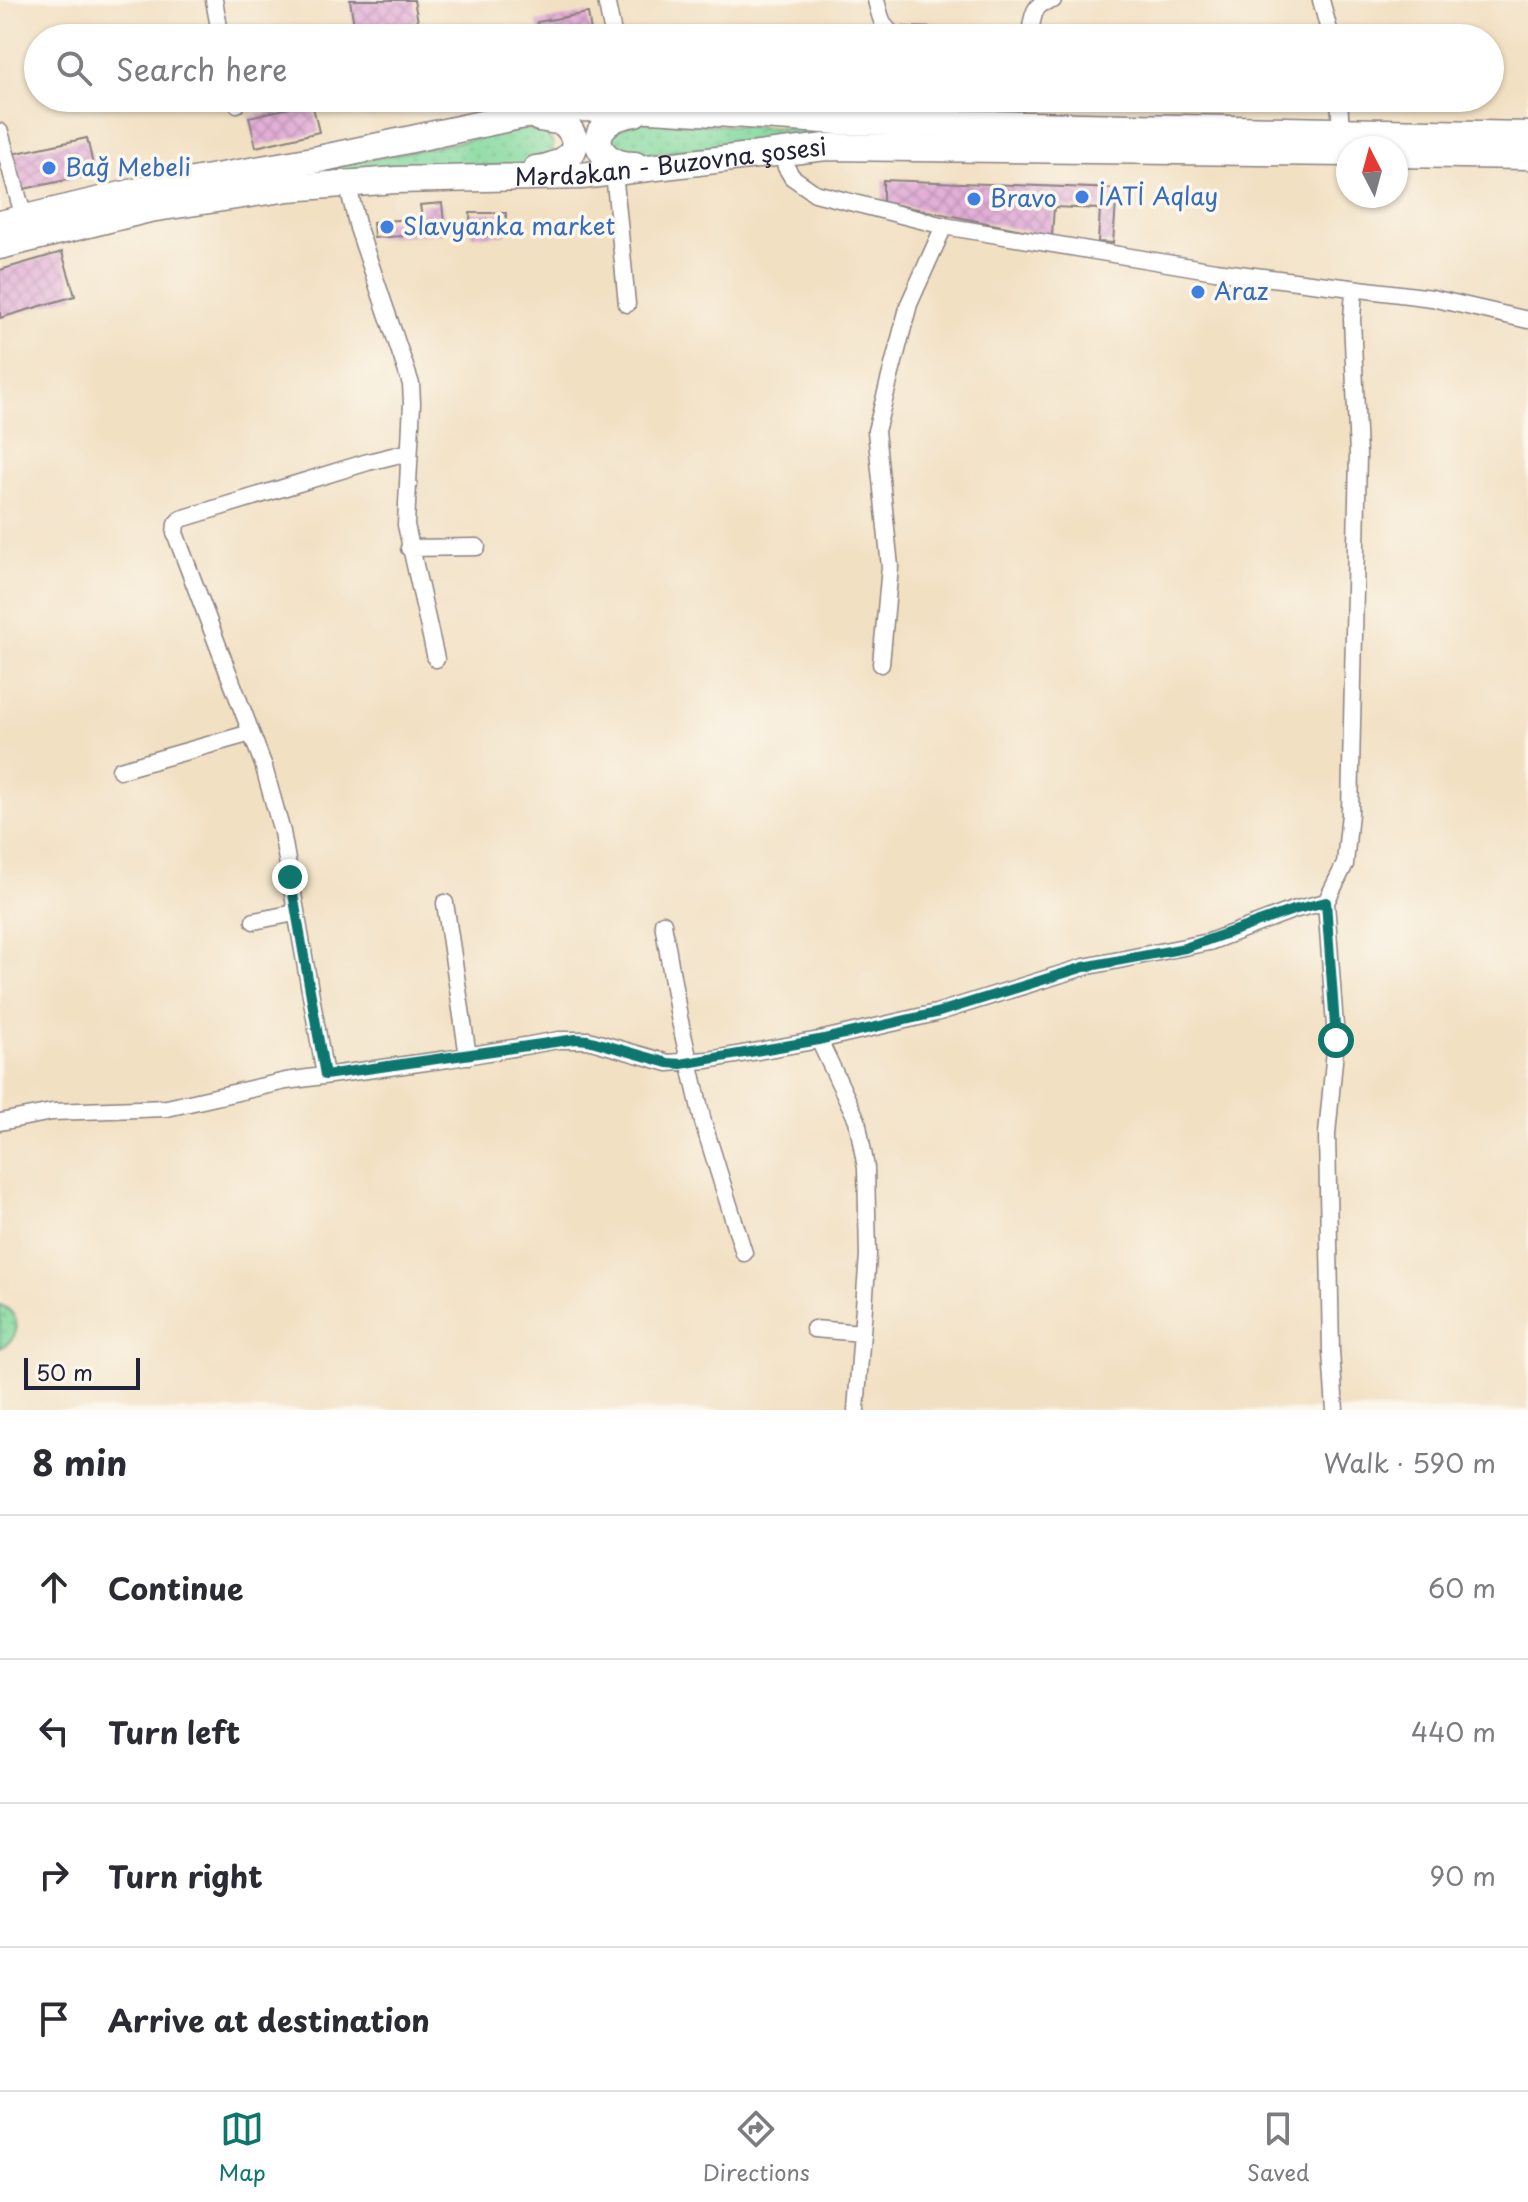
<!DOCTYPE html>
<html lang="en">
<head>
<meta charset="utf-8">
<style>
	:root { --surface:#fff; --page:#f7f7f7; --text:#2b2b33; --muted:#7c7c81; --line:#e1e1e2; --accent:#0f766e }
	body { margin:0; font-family:"Playpen Sans",sans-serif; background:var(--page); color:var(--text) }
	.compass { position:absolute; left:1336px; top:136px; width:72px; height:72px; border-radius:50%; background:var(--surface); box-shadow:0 2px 6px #0004; rotate:354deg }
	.scale { position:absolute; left:24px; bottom:20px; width:116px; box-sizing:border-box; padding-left:8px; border:4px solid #22223b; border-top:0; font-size:22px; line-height:28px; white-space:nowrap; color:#22223b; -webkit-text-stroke:6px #fbf7ec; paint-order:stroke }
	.stop { position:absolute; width:24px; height:24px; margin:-18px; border:6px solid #0f766e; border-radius:50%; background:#fff }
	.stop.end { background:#0f766e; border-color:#fff; box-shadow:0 2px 8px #0008 }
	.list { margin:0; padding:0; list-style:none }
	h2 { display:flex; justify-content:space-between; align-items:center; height:104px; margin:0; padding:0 32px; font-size:34px }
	h2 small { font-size:26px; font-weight:400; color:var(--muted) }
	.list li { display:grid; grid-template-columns:52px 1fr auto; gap:24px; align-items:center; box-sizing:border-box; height:144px; padding:0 32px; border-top:2px solid var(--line) }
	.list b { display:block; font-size:30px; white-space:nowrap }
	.list em { font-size:26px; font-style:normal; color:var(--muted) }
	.icon { flex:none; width:44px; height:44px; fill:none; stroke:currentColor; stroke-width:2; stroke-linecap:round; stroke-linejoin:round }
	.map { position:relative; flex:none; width:1528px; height:1410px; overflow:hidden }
	.search { position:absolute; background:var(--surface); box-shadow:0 2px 6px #0004; left:24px; right:24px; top:24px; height:88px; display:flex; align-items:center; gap:20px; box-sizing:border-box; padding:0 28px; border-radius:44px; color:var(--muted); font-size:30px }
	.sheet { height:680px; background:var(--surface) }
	nav { display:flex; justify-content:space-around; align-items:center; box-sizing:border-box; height:112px; border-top:2px solid var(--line); background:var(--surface); font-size:22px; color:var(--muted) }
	nav a { display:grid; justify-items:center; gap:4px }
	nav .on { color:var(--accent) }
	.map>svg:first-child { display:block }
	.grass { fill:url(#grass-dots); stroke:#517d6c; stroke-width:2 }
	.building { fill:url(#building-cross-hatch) }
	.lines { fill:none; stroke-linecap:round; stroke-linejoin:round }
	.street-casing { stroke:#8a817f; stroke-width:19 }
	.primary-casing { stroke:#8a817f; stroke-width:29 }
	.street { stroke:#fff; stroke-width:16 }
	.primary { stroke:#fff; stroke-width:26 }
	.route { stroke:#0f766e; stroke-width:10 }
	.shop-dot { fill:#3f7fe0; stroke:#fbf7ec; stroke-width:3 }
	.labels { text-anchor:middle; stroke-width:7; stroke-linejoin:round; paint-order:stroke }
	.street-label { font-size:24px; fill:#22223b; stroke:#fbf7ec }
	.shop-label { font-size:24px; fill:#366cbe; stroke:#fbf7ec; text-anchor:start }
</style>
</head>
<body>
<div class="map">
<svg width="1528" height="1410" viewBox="0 0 1528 1410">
	<defs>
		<pattern id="grass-dots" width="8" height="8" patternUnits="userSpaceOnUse" patternTransform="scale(2)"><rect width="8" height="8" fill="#80d89d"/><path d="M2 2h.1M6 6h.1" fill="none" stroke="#6eb988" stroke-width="1.8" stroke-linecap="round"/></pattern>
		<pattern id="building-cross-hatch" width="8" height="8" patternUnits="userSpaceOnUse" patternTransform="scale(2)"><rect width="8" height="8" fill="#e2afd7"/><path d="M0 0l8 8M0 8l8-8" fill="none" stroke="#c296b9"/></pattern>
	</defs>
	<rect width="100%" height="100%" fill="#fbf7ec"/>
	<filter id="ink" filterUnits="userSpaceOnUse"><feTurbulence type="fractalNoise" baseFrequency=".0125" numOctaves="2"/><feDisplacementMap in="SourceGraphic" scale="16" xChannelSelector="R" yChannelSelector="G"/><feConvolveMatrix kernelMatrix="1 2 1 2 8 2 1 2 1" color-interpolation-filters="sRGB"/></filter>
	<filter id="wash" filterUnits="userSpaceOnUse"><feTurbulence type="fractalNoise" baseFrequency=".006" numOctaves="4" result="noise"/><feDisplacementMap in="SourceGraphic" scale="32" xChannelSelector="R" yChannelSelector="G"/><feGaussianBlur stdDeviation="1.8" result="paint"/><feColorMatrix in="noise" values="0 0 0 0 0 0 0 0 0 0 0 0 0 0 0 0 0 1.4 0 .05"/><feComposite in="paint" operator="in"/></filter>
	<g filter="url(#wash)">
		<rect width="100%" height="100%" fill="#f2e0c3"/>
		<path class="grass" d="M639,121L842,131V135L636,155L612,151L609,133Z
			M529,128C547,129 564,148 544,160C539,162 534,162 530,164L307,176L304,172Z
			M0,1305C23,1314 21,1339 0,1348Z"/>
		<g id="blocks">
			<path class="building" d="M350,0H414L421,38H356Z
				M588,13L592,38H540L537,22Z
				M366,98H439V100L368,112Z
				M312,103L319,132L256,147L249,117Z
				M87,138L95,174L19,190L12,154Z
				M883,180L1117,189L1113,243L1098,242L1100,209L1054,207L1052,236L883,202Z
				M442,203L445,233L374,238L373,222L422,218L420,205Z
				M470,213H506V235L471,236Z
				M62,252L75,296L0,318V270Z"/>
		</g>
	</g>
	<g filter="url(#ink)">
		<use href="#blocks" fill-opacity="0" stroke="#8a817f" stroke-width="2"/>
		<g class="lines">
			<g class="street-casing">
				<path id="street" d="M214,0L221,38
					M606,0L614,38
					M876,0C880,15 881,26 894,35L985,38
					M1321,0L1331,38
					M1022,38L1030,33C1033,15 1033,3 1053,0
					M235,98L237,104
					M1339,98L1341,132
					M0,132L24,218
					M782,151L786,167L792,177L815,193L944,226L1215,271L1432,298L1528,320
					M614,172L627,304
					M347,182L358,228L411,384L412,403L406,525L436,659
					M409,548L477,547
					M881,664L890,567L876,431L909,304L944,226
					M120,770L251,733
					M445,903L468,1056
					M254,921L295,913
					M663,923L679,1017L703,1122L744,1253
					M819,1040L857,1120L866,1168L868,1255L856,1410
					M325,1075L282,832L263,764L175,533L176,524L181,519L368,462L409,452
					M0,1122L52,1112L167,1108L286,1081L448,1059L559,1040H588L668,1063L708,1060L819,1040L936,1013L1084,967L1209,942L1293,910L1326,902
					M814,1329L862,1333
					M1335,1410L1331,1352L1327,1134L1336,1040L1326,902L1345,864L1350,813L1358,455L1352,319L1354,290"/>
			</g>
			<g class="primary-casing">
				<g id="primary">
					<path d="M635,113C584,119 589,165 635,165"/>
					<path d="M1396,154L1528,156"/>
					<path d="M536,169C563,166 591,149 563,122L539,118"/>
					<path d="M0,224L147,189L319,159L519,116L580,108L652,109L839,121L1528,135"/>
					<path id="s1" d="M0,246L150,209L289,188L396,180L581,176L826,147L1348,153"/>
				</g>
			</g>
			<use href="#street" class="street"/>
			<use href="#primary" class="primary"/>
		</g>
	</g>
	<g class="lines" filter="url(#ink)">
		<path class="route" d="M290,877L325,1075L576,1039L588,1040L668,1063L681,1064L819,1040L936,1013L1084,967L1185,948L1293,910L1326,902L1336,1040"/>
	</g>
	<g class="shop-dot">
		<circle cx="49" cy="168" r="8"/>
		<circle cx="1082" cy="197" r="8"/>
		<circle cx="974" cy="199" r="8"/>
		<circle cx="387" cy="227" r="8"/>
		<circle cx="1198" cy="292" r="8"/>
	</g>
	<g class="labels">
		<g class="street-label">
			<text dy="8" stroke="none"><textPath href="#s1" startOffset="678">Mərdəkan - Buzovna şosesi</textPath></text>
		</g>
		<g class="shop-label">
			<text x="65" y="176">Bağ Mebeli</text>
			<text x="1098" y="205">İATİ Aqlay</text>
			<text x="990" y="207">Bravo</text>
			<text x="403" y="235">Slavyanka market</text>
			<text x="1214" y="300">Araz</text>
		</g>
	</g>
</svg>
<svg class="compass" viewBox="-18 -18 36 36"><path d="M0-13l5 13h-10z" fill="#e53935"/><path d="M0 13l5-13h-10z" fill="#7c7c81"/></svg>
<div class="scale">50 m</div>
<div class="stop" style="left:1336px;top:1040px"></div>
<div class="stop end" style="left:290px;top:877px"></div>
<div class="search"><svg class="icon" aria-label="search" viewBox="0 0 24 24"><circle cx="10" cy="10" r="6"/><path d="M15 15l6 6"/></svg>Search here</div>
</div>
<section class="sheet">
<h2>8 min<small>Walk · 590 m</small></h2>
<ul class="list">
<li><svg class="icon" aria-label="ahead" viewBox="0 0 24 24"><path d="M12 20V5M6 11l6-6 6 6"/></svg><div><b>Continue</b></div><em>60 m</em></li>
<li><svg class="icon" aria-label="left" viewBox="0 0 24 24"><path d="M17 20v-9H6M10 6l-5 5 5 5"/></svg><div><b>Turn left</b></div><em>440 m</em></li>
<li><svg class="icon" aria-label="right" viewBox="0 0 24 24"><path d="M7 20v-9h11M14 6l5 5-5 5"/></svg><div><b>Turn right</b></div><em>90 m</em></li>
<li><svg class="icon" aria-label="arrive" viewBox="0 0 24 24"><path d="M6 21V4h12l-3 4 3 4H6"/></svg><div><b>Arrive at destination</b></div></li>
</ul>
</section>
<nav>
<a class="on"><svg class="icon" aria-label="map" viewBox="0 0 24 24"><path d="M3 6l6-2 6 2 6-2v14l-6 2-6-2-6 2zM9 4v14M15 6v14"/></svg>Map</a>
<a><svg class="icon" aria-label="directions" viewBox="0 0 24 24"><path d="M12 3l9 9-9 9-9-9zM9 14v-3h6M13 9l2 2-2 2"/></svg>Directions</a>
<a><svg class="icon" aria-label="saved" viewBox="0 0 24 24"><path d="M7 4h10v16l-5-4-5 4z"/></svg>Saved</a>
</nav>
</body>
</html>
